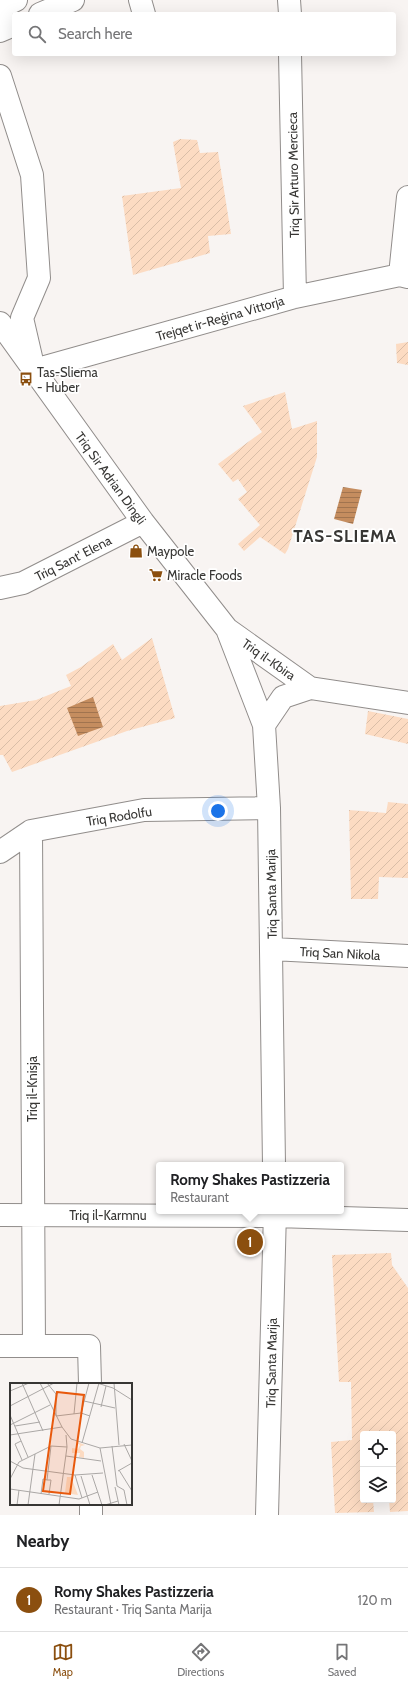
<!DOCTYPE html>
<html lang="en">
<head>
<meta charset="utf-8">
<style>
	:root { --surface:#fff; --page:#f2f2f2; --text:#202124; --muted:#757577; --line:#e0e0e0; --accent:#8b4f0f }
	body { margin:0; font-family:Cabin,sans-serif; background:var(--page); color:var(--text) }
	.controls { position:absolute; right:12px; bottom:12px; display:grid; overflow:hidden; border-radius:4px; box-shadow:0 4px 16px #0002 }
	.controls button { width:36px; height:36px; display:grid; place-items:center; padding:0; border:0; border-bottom:1px solid var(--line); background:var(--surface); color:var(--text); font:20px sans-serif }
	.you { position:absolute; left:218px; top:811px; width:14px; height:14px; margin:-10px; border:3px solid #fff; border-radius:50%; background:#1a73e8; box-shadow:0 0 0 6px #1a73e833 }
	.badge { display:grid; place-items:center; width:26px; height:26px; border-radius:50%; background:var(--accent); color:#fff; font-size:13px; font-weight:700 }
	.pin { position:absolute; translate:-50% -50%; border:2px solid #fff; box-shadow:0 1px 4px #0006 }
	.popup { position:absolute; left:156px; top:1162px; width:188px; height:52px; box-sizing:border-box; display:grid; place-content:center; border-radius:4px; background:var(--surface); filter:drop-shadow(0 1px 3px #0005); font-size:13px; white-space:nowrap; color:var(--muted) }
	.popup b { font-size:15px; color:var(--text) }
	.popup::after { content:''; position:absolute; left:50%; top:100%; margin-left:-8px; border:8px solid transparent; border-top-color:var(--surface) }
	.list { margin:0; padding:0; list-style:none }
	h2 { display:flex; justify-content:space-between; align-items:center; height:52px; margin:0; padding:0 16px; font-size:17px }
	h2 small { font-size:13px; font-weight:400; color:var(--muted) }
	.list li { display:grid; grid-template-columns:26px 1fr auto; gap:12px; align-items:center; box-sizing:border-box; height:64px; padding:0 16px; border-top:1px solid var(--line) }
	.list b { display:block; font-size:15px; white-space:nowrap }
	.list p { margin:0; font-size:13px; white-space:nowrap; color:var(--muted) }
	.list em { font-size:13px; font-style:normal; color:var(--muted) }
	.icon { flex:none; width:22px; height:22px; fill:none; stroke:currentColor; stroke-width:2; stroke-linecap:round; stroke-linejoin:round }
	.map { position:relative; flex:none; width:408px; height:1515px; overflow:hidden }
	.search { position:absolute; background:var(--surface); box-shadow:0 4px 16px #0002; left:12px; right:12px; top:12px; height:44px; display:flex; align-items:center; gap:10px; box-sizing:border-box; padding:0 14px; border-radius:4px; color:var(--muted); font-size:15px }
	.sheet { height:116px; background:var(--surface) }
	nav { display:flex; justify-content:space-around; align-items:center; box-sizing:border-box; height:56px; border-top:1px solid var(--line); background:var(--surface); font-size:11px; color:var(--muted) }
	nav a { display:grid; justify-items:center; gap:2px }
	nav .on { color:var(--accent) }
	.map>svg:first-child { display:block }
	.garden { fill:url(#garden-furrows) }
	.water { fill:url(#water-rules) }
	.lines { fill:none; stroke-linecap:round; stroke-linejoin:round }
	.minor-casing { stroke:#918d8b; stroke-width:24 }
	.minor { stroke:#fff; stroke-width:22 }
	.labels { text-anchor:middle; stroke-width:3.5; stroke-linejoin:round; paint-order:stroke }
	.street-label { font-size:13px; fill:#373634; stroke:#fff }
	.poi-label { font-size:13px; fill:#373634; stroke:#fff; text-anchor:start }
	.district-label { font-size:17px; font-weight:bold; letter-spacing:1px; fill:#373634; stroke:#fff }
	.inset-road { fill:none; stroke:#aba8a6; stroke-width:1 }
	.view { fill:#e8590c; fill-opacity:0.15; stroke:#e8590c; stroke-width:2 }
	.inset-edge { fill:none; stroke:#373634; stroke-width:2 }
</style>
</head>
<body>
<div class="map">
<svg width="408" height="1515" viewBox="0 0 408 1515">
	<defs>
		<pattern id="garden-furrows" width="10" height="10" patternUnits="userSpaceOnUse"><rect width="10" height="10" fill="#fcdbc2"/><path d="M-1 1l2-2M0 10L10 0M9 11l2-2" fill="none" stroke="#d9bda7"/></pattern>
		<pattern id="water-rules" width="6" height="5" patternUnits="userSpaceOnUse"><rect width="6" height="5" fill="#c58d5f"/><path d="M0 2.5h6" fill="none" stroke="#a1744f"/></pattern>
	</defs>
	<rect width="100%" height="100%" fill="#f8f4f2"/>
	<path class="garden" d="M180,139L197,140L200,153L218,152L231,234L208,236L210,253L133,275L122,196L181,188L173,142Z
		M408,342V365L397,363L396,344Z
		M285,392L292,429L317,421V457L288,549L285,554L260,537L244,551L238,544L260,525L238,499L247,492L238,479L233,482L218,464L262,432L243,406Z
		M152,638L175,718L127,731L12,772L3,755H0V706L36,700L71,686L66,675L81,667L113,644L122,660Z
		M368,711L408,719V744L365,734Z
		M388,802L408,804V878L379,877L378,899H351L349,810L386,813Z
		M391,1253L392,1265L408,1288V1511L390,1512L389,1500H393V1434H363V1500H373L374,1512L335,1513L331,1442L352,1440L351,1382H339L332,1255Z"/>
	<path class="water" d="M343,487L362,490L353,524L334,519Z
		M93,697L103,727L78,736L67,708Z"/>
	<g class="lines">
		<g class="minor-casing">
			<path id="minor" d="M140,0L144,14
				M289,0L290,14
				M0,8L16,0
				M40,14L73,0
				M0,31L14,25
				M290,54L295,297
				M0,76L32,175L39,278L22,318L34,370L295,297L400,275L408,277
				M400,275L408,197
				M0,323L143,522L227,629L310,688L408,703
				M0,588L23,583L143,522
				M227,629L264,725L269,808L274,1165
				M264,725L283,697L310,688
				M31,831L34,1346
				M0,852L31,831L144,810L269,808
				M272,949L408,956
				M0,1215L275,1216L408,1220
				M0,1346H89L90,1384
				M91,1504V1515
				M267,1515L275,1211"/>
		</g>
		<use href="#minor" class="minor"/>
	</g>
	<defs>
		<g id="bus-bare" transform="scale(1.08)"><path d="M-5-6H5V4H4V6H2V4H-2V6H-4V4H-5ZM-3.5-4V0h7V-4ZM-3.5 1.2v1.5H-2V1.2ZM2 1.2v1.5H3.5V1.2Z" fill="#8b4f0f" stroke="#fff" stroke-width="2.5" paint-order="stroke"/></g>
		<g id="shop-bare" transform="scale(1.08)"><path d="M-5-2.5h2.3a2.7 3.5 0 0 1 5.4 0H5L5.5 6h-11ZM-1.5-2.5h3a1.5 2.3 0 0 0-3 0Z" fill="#8b4f0f" stroke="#fff" stroke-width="2.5" paint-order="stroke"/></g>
		<g id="supermarket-bare" transform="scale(1.08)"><path d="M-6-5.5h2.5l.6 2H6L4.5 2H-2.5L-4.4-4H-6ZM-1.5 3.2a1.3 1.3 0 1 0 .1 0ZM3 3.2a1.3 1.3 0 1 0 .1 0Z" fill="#8b4f0f" stroke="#fff" stroke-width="2.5" paint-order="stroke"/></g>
	</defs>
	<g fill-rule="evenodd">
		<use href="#bus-bare" x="26" y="379"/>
		<use href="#shop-bare" x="136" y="551"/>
		<use href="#supermarket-bare" x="156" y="575"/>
	</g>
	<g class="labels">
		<g class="street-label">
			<text transform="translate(293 175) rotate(-91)" y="5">Triq Sir Arturo Mercieca</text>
			<text transform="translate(220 318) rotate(-16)" y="5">Trejqet ir-Reġina Vittorja</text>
			<text transform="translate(111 478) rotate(54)" y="5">Triq Sir Adrian Dingli</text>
			<text transform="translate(73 558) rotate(-27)" y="5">Triq Sant' Elena</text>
			<text transform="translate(269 659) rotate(35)" y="5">Triq il-Kbira</text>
			<text transform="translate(119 816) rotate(-9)" y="5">Triq Rodolfu</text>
			<text transform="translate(271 894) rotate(-91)" y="5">Triq Santa Marija</text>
			<text transform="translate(340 953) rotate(3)" y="5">Triq San Nikola</text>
			<text transform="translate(32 1089) rotate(-90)" y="5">Triq il-Knisja</text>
			<text x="108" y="1220">Triq il-Karmnu</text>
			<text transform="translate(271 1363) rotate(-89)" y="5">Triq Santa Marija</text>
		</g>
		<g class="poi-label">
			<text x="37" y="377">Tas-Sliema<tspan x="37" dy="15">- Huber</tspan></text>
			<text x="147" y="556">Maypole</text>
			<text x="167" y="580">Miracle Foods</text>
		</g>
		<g class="district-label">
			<text x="345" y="542">TAS-SLIEMA</text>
		</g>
	</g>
	<g transform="translate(10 1383)">
		<rect width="122" height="122" fill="#f8f4f2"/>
		<path d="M65,58L75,62L71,63L70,66L74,69V75L69,74L70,70H62V65L68,66L70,62ZM57,94H61L68,112L55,110Z" fill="#fcdbc2"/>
		<path class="inset-road" d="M12,0L33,48M30,0L52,44L61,56L90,65L122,62M37,0L46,11V33L71,30L80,33M87,0L103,5L122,17M104,0L109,62M0,8L19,0M74,18L105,25M0,23L44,0M91,24L96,3M71,30L79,0M64,31L67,0M0,32L18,74M0,42L40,22M5,43L30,39M0,52L52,44M11,58L5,61L12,77M72,60L89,0M114,61L122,78M102,63L107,103M90,65L101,122M56,73L91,78M0,78L13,85L65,92L93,90M109,87L122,108M108,88L122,80M65,92L72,115M82,92L92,122M71,93L80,122M0,96L9,79L41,63L57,64M37,97L41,63M37,97H41L39,111M107,103L114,107L117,122M105,104L109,122M0,106L69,116L88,109M31,111L33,96L37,97M7,122L9,107M18,122L25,71M49,122L57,64L56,52M95,122L108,118"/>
		<path class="view" d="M47,9L74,12L60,111L33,108Z"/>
		<rect width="122" height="122" class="inset-edge"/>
	</g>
</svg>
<div class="controls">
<button><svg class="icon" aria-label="locate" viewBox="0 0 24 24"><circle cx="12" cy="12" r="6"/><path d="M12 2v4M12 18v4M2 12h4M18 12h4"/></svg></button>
<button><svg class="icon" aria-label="layers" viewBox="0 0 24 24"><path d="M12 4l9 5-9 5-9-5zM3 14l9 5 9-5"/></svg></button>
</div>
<div class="you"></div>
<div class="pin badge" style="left:250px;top:1242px">1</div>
<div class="popup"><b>Romy Shakes Pastizzeria</b>Restaurant</div>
<div class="search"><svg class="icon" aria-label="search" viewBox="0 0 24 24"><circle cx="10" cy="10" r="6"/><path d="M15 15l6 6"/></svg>Search here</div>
</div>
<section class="sheet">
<h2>Nearby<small></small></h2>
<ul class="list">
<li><span class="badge">1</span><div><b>Romy Shakes Pastizzeria</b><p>Restaurant · Triq Santa Marija</p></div><em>120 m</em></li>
</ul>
</section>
<nav>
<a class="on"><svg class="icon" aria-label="map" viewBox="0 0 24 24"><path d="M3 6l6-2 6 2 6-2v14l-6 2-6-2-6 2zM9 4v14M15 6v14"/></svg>Map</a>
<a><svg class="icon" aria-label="directions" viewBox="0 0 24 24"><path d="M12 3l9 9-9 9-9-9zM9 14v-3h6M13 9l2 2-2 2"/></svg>Directions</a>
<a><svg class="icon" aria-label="saved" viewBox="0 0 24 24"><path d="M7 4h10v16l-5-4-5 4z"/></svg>Saved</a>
</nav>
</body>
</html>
